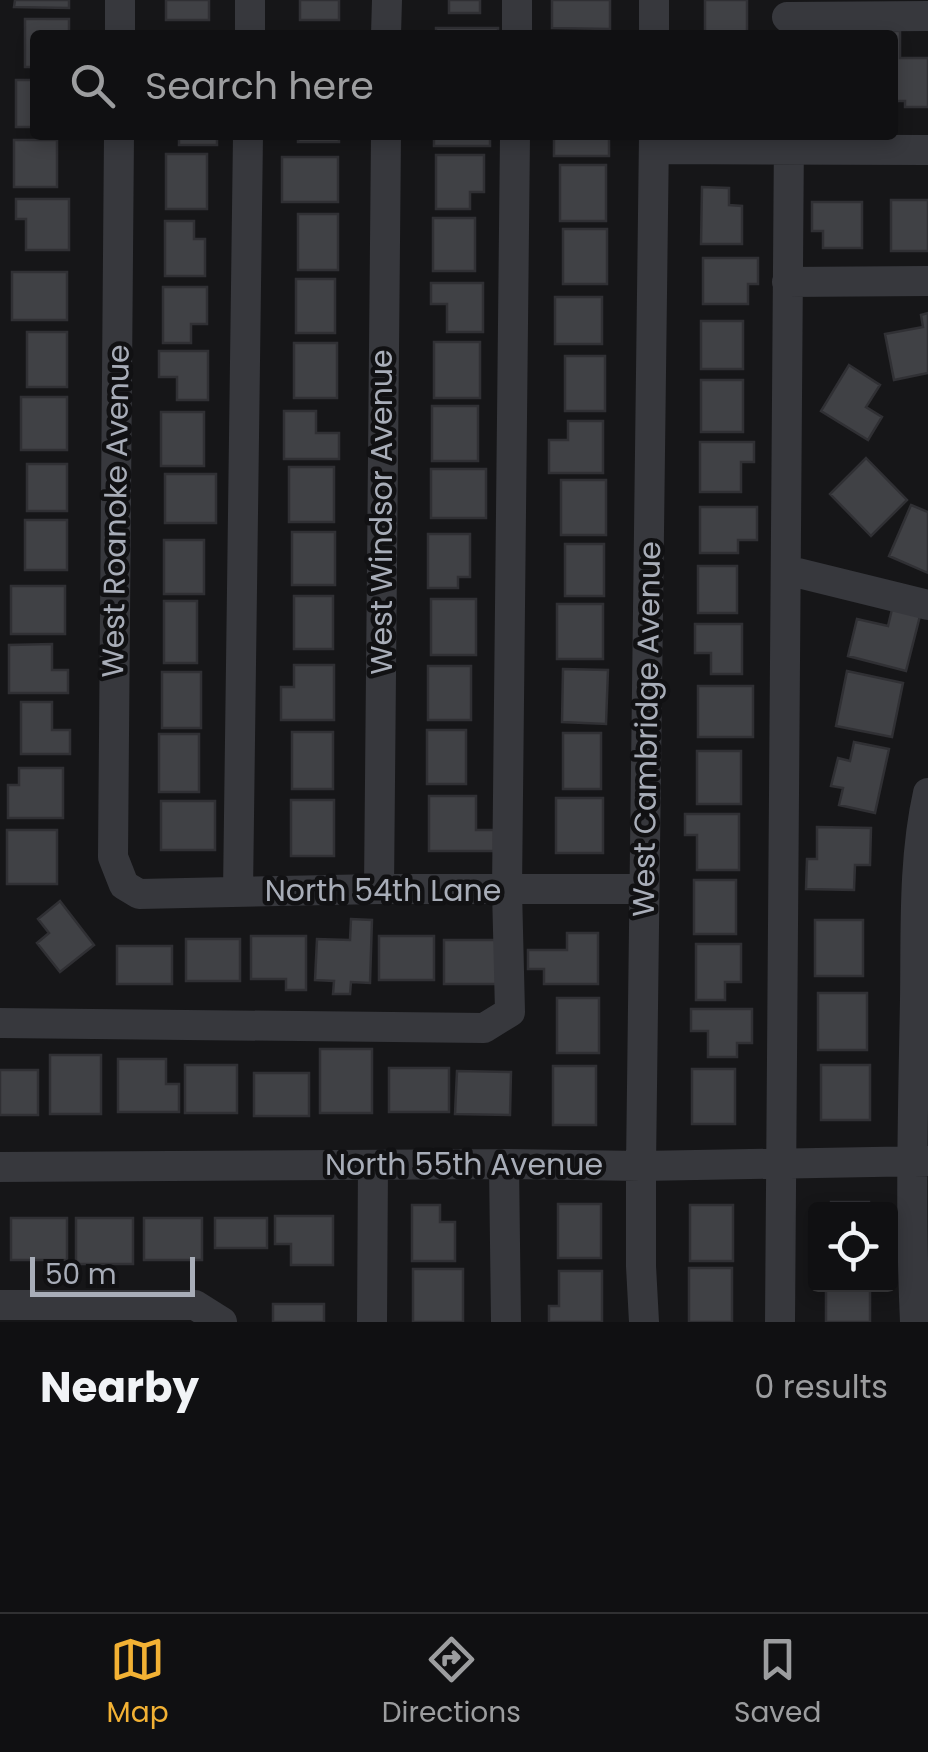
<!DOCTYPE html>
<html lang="en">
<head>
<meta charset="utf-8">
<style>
	:root { --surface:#101012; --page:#1e1e20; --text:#f1f3f6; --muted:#9c9d9f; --line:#303032; --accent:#f2b134 }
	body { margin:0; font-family:Poppins,sans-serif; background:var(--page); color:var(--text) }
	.controls { position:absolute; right:30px; bottom:30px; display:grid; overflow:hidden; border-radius:10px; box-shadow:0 5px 15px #0003 }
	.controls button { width:90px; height:90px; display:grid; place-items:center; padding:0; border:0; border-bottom:2px solid var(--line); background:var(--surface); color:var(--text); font:50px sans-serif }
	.scale { position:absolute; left:30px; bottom:25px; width:165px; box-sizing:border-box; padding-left:10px; border:5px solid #a8adb8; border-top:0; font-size:28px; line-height:35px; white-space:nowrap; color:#a8adb8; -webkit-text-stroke:8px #111113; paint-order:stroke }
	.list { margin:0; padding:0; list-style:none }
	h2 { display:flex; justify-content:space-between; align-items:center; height:130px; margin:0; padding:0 40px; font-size:42px }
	h2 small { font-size:32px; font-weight:400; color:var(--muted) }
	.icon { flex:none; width:55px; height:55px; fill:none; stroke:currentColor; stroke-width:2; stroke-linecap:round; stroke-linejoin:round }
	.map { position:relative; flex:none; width:928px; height:1322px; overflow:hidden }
	.search { position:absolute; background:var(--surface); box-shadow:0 5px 15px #0003; left:30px; right:30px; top:30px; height:110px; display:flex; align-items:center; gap:25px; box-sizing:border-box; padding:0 35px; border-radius:10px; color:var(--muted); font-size:38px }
	.sheet { height:290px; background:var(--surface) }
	nav { display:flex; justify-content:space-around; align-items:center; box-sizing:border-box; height:140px; border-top:2px solid var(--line); background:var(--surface); font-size:28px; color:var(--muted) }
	nav a { display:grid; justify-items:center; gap:5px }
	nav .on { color:var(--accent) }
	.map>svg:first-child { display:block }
	.building { fill:#404145; stroke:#303034; stroke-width:2.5 }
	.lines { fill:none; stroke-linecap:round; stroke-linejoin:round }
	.minor { stroke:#37383d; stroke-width:30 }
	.labels { text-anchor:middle; stroke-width:9; stroke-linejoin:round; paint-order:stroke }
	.street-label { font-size:30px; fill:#a8adb8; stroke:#111113 }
</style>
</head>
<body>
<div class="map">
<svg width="928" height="1322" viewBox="0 0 928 1322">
	<rect width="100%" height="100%" fill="#161618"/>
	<path class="building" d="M15,0H69V8L14,7Z
		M166,0H209V20H166Z
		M300,0H339V20H300Z
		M449,0H480V13H449Z
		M552,0H610V29L552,28Z
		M705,0H747V35H705Z
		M25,19H69V35H35V67H25Z
		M436,28H498V35H436Z
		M880,31H900V58H928V107H905V101H893V35H880Z
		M16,80H35V127H16Z
		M179,135H217V145H179Z
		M298,135H339V142H298Z
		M434,135H490V146H434Z
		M554,135H609V156H554Z
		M14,140H57V187H14Z
		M166,154H207V209H166Z
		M436,155H484V192H470V209H436Z
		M282,157H338V202H282Z
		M560,165H606V221H560Z
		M702,187L729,188V205L742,206V244H701Z
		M16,199H69V250H26V219H16Z
		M891,200H928V251H891Z
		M812,202H862V248H823V231H812Z
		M298,214H338V270H298Z
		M433,218H475V271H433Z
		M165,221H194V239H205V276H165Z
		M563,229H607V284H563Z
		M703,258H758V284H748V304H703Z
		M12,272H67V320H12Z
		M296,279H335V333H296Z
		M431,283H483V332H447V304H431Z
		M163,287H207V324H191V343H163Z
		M555,297H602V344H555Z
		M928,313V373L894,380L885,334L923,327L921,315Z
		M701,321H743V369H701Z
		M27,332H67V387H27Z
		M434,342H480V398H434Z
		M294,343H337V398H294Z
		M159,351H208V400H177V377H159Z
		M565,356H605V411H565Z
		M849,365L880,385L866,407L882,417L868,440L821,411Z
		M701,380H743V432H701Z
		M21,397H67V450H21Z
		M432,406H478V461H432Z
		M284,411H316V433H339V459H284Z
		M161,412H204V466H161Z
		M568,421H603V473H549V440H568Z
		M700,442H754V462H741V492H700Z
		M866,458L907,500L871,536L830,494Z
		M27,464H67V511H27Z
		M289,467H334V522H289Z
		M431,469H486V518H431Z
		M165,474H216V523H165Z
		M561,480H606V535H561Z
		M911,505L928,512V573L889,556Z
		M700,507H757V540H738V553H700Z
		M25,520H67V570H25Z
		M292,532H335V585H292Z
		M428,534H470V577H458V588H428Z
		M164,540H204V594H164Z
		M565,544H604V596H565Z
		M698,566H737V613H698Z
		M11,586H65V634H11Z
		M294,596H333V649H294Z
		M431,599H476V655H431Z
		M164,601H197V663H164Z
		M557,604H603V659H557Z
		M893,605L921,612L906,671L848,656L857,619L888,626Z
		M695,624H742V674H711V653H695Z
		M52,644V670H68V693H9V645Z
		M294,665H334V720H281V687H294Z
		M428,666H471V720H428Z
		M563,669L608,670L606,724L562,722Z
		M847,671L903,683L892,737L836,726Z
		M162,672H201V728H162Z
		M698,686H753V737H698Z
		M21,702H52V730H70V754H21Z
		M427,730H466V784H427Z
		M292,732H333V789H292Z
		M563,733H601V789H563Z
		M159,734H199V792H159Z
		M854,742L889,749L875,813L839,805L843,788L831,786L838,758L850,761Z
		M697,751H741V804H697Z
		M19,768H63V818H8V785H19Z
		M429,796H476V830H494V851H429Z
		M556,798H603V853H556Z
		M291,800H334V856H291Z
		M161,801H215V850H161Z
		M685,814H739V870H697V835H685Z
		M817,827L871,828L870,865H855L854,890L806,889L807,859H817Z
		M7,830H57V884H7Z
		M694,880H736V934H694Z
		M60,901L94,945L60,972L37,943L49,933L38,919Z
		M351,919L372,920L370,983L351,982L350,994H333L334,981L315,980L317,939L350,940Z
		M815,920H863V976H815Z
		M567,933H598V984H544V969H528V950H567Z
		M251,936H306V990H286V979H251Z
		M379,936H434V980H379Z
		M186,939H240V981H186Z
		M444,940H504V984H444Z
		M696,944H741V982H725V1000H696Z
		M117,946H172V984H117Z
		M818,993H867V1050H818Z
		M557,998H599V1053H557Z
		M691,1009H752V1043H737V1057H708V1031H691Z
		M320,1049H372V1113H320Z
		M50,1055H101V1114H50Z
		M118,1059H166V1084H179V1112H118Z
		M185,1065H237V1113H185Z
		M821,1065H870V1120H821Z
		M553,1066H596V1125H553Z
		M389,1068H449V1112H389Z
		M692,1069H735V1124H692Z
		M0,1070H38V1115H0Z
		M457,1071L511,1072L510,1115L455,1114Z
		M254,1073H309V1116H254Z
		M831,1202H869V1210H831Z
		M558,1204H601V1258H558Z
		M412,1205H440V1222H455V1261H412Z
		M690,1205H733V1261H690Z
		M275,1216H333V1265H291V1244H275Z
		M11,1218H67V1260H11Z
		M76,1218H133V1264H76Z
		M144,1218H202V1260H144Z
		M215,1218H267V1248H215Z
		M689,1268H732V1322H689Z
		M413,1269H463V1322H413Z
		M559,1271H602V1322H549V1306H559Z
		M826,1284H870V1322H826Z
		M273,1304H324V1322H273Z"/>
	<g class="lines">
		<path class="minor" d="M787,17L928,16
			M120,35V0
			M250,35V0
			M386,35L387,0
			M517,35V0
			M654,35V0
			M119,135L113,857L124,885L139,894L379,889H644
			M654,149L928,150
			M787,282L928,281
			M786,570L928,605
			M379,889L386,135
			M238,892L248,135
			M0,1023L484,1028L510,1012L507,890L515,135
			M504,1164L506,1322
			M0,1167L504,1164L641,1166L928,1161
			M0,1305H195L222,1322
			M372,1322L373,1165
			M644,1322L641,1266V1166L654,135
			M780,1322L789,135
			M915,1322C910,1215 913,1107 915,1000C916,932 913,860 928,793"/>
	</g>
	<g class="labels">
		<g class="street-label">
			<text transform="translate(116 511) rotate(-89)" y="10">West Roanoke Avenue</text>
			<text transform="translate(382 512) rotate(-90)" y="10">West Windsor Avenue</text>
			<text transform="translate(647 729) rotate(-89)" y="10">West Cambridge Avenue</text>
			<text x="383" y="901">North 54th Lane</text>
			<text x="464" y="1175">North 55th Avenue</text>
		</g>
	</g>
</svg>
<div class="controls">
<button><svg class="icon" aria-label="locate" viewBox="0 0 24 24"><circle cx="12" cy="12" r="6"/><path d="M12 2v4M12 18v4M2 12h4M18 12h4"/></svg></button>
</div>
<div class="scale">50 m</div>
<div class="search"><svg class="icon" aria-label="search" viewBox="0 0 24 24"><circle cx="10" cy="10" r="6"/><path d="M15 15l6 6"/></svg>Search here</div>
</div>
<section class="sheet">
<h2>Nearby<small>0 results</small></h2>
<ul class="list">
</ul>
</section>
<nav>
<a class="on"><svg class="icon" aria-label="map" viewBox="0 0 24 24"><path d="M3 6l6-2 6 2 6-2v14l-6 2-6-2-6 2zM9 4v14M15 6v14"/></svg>Map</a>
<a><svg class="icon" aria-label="directions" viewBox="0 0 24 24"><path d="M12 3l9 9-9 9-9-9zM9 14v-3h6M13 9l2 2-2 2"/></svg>Directions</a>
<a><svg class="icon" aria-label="saved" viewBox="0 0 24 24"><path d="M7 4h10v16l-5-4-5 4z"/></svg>Saved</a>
</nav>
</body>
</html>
